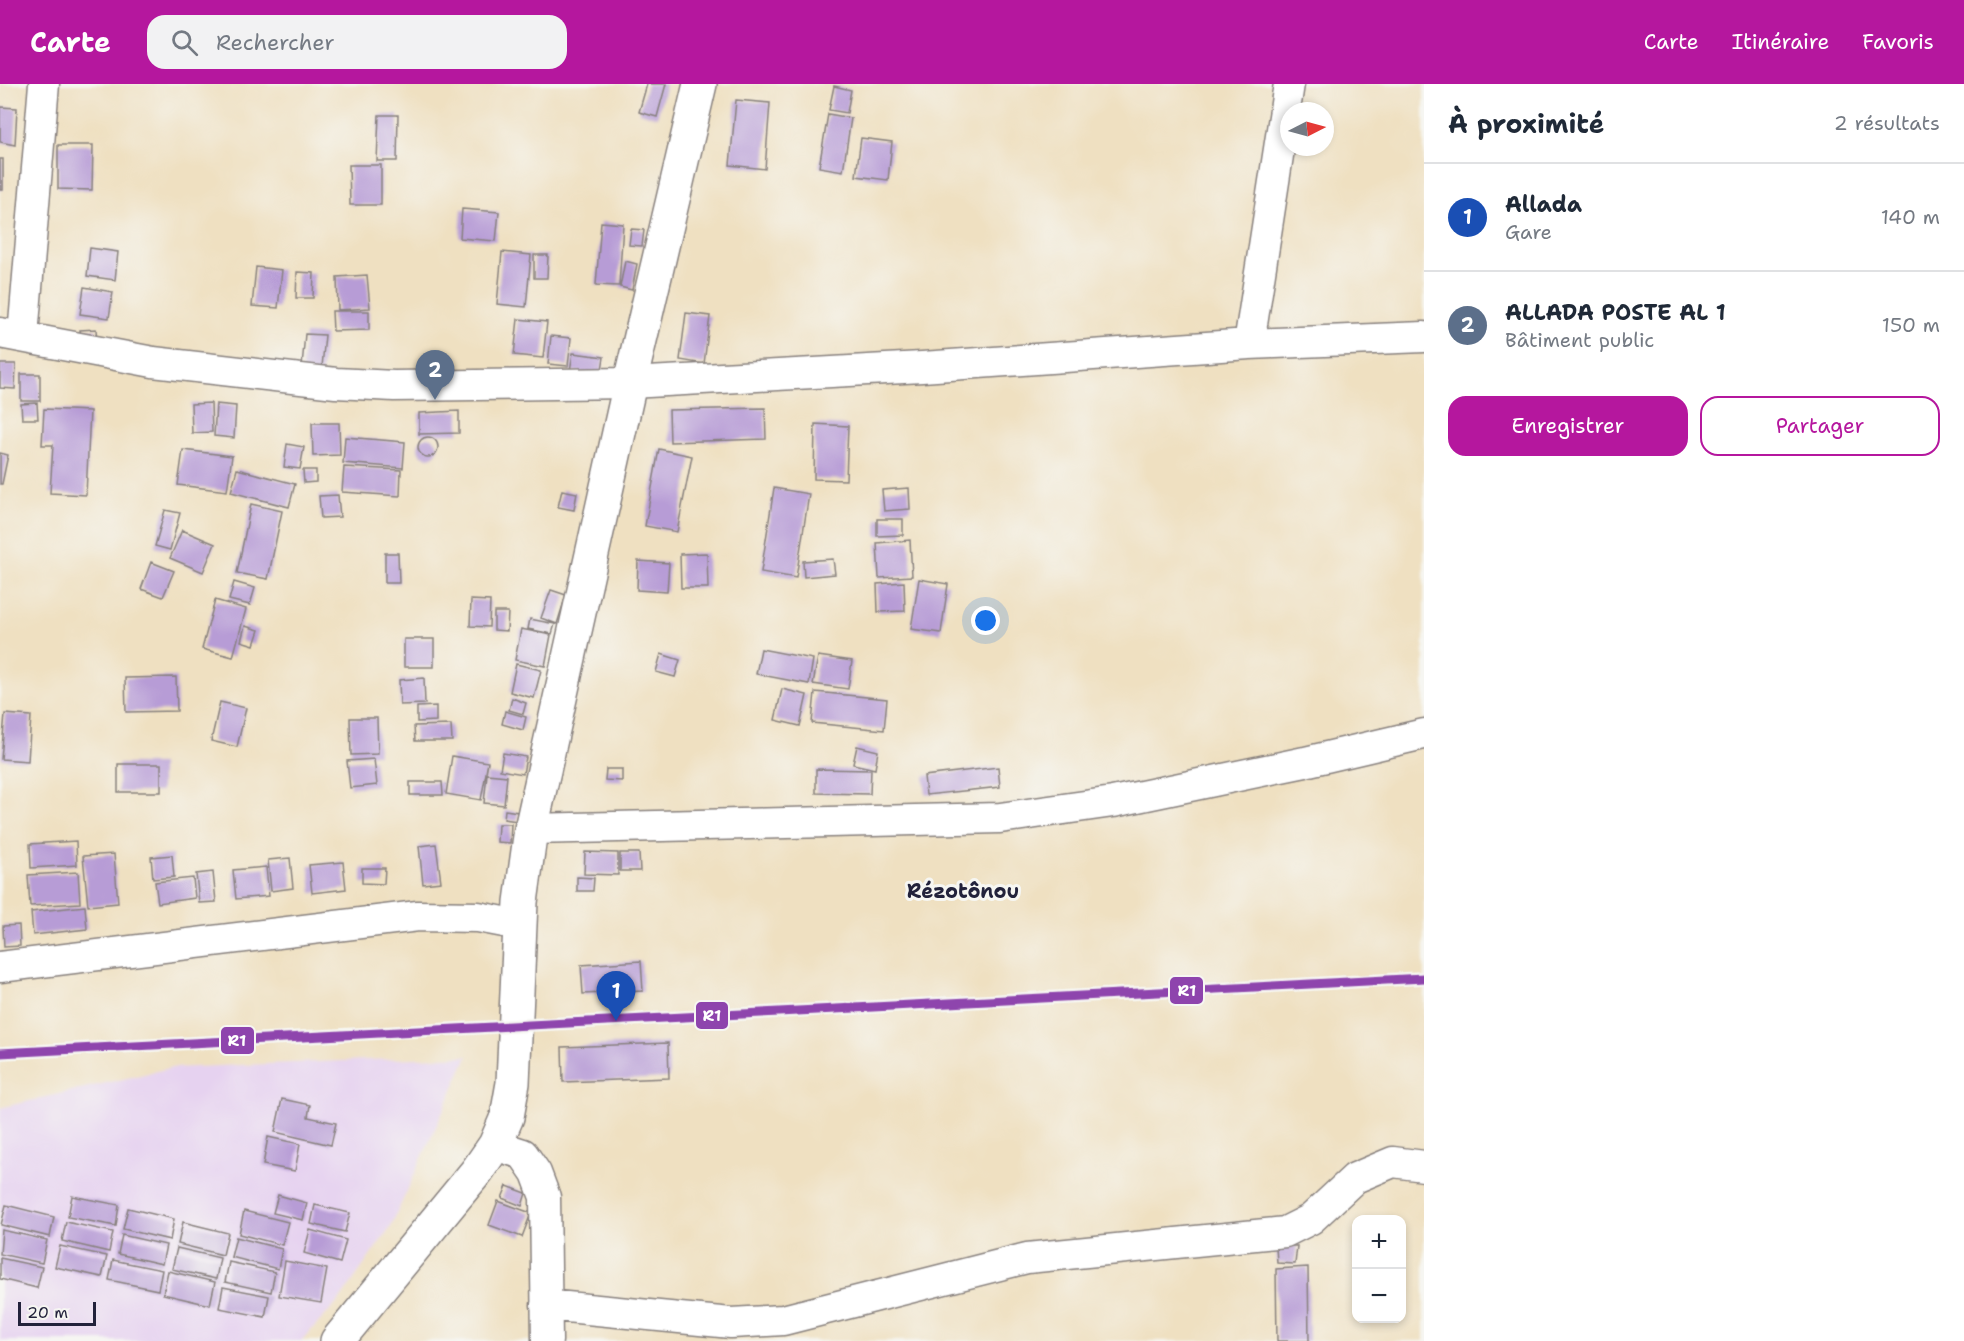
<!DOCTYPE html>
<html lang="fr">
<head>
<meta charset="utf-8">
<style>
	:root { --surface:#fff; --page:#f2f2f3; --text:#1f2937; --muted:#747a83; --line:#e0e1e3; --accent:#b5179e }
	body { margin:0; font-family:"Shantell Sans",sans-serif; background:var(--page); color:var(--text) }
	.controls { position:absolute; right:18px; bottom:18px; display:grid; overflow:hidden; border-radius:12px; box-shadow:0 3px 9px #0003 }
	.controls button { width:54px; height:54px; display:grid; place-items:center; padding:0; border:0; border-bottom:2px solid var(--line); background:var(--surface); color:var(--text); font:30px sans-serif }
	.compass { position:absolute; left:1280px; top:18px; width:54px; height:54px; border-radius:50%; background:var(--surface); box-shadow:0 3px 9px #0003; rotate:84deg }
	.scale { position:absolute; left:18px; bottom:15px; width:78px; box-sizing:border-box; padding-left:6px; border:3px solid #22223b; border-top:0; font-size:16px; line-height:21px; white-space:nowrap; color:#22223b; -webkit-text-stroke:4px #f6f6f2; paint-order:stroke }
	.you { position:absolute; left:986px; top:537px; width:21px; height:21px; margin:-15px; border:4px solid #fff; border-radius:50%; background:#1a73e8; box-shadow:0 0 0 9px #1a73e833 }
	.badge { display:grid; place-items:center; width:39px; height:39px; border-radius:50%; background:var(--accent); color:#fff; font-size:20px; font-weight:700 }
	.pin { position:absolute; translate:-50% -50px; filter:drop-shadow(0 2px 3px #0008) }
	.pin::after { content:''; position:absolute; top:32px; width:21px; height:18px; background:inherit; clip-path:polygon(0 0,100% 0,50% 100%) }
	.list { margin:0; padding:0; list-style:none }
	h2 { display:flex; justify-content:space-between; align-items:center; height:78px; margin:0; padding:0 24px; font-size:26px }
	h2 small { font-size:20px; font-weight:400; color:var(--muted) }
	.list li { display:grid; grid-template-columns:39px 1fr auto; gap:18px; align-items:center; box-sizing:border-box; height:108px; padding:0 24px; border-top:2px solid var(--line) }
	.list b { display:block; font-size:22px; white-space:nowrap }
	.list p { margin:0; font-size:20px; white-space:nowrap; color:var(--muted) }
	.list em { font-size:20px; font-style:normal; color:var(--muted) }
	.actions { display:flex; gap:12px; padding:18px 24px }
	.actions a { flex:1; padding:14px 0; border:2px solid var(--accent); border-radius:18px; text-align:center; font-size:21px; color:var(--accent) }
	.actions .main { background:var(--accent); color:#fff }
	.icon { flex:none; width:33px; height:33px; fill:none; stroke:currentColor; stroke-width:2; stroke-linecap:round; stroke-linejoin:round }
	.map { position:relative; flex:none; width:1424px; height:1257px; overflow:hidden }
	header { display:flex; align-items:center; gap:36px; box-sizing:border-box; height:84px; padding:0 30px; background:var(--accent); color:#fff }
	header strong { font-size:28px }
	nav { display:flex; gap:33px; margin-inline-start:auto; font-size:21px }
	.search { width:420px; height:54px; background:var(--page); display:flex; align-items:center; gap:15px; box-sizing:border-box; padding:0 21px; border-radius:18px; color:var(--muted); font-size:22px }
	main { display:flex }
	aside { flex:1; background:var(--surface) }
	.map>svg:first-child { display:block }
	.built { fill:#e6d2f0 }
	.building { fill:#b79cd6 }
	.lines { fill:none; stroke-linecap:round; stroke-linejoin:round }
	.minor-casing { stroke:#88817e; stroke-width:33 }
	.major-casing { stroke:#88817e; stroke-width:36 }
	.minor { stroke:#fff; stroke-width:30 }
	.major { stroke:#fff; stroke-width:33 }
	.rail-1-casing { stroke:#f6f6f2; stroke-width:14 }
	.rail-1 { stroke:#8e44ad; stroke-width:9 }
	.labels { text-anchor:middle; stroke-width:6; stroke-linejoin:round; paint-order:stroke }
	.quarter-label { font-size:20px; font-weight:bold; fill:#22223b; stroke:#f6f6f2 }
	.line-badge { stroke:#f6f6f2; stroke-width:2 }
	.badge-label { font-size:16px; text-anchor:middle; font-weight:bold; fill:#fff }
</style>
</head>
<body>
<header>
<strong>Carte</strong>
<div class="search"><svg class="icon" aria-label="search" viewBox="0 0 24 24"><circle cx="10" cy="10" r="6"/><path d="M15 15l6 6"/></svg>Rechercher</div>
<nav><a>Carte</a><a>Itinéraire</a><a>Favoris</a></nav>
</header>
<main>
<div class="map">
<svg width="1424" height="1257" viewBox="0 0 1424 1257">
	<rect width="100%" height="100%" fill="#f6f6f2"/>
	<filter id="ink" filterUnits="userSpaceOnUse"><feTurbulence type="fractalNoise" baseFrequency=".0167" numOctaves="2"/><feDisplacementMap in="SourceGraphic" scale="12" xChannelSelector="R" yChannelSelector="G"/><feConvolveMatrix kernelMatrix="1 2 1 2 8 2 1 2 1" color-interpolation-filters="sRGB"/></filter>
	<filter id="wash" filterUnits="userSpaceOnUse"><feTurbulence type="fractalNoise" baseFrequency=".008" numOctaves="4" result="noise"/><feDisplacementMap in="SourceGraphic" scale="24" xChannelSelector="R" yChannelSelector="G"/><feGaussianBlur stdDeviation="1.35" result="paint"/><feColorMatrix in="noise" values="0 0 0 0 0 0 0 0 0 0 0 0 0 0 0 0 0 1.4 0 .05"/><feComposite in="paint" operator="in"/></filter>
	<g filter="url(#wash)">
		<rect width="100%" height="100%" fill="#efe0c1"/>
		<path class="built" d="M468,972L391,1142L339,1217L301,1257H0V1024L170,984Z"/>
		<g id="blocks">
			<path class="building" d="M647,0H666L657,33L639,28Z
				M834,2L851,6L847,29L829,26Z
				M736,16L770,19L765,85L730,81Z
				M0,23L17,24L15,61L0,58Z
				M828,30L851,34L843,87L819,83Z
				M379,31H398L397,77H377Z
				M861,54L892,58L888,96L856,92Z
				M58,61H93L92,106L58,105Z
				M0,75H3V106H0Z
				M349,81H381V121H350Z
				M462,125L499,128L496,157L460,154Z
				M601,138L623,140L619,202L596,201Z
				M631,145L644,146L642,162L629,161Z
				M90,164L118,168L115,196L87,192Z
				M502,168L531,171L526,223L497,220Z
				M534,171H548L547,194H534Z
				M625,177L637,180L632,206L620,203Z
				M256,183L282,186L278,224L252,222Z
				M297,188L314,189L313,214H296Z
				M367,191L370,224L338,226L337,193Z
				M84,203L113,208L109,234L80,230Z
				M332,227H369V246L333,247Z
				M686,229L710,232L704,280L680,276Z
				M518,235L547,238L543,274L514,271Z
				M96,245L97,259H81L80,246Z
				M305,250L325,251L321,294L301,292Z
				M551,252L571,254L568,282L548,280Z
				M573,269L604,273L601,292L570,287Z
				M0,280H16L15,305L0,304Z
				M21,290H40V317H21Z
				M37,319L38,335H22L21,320Z
				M211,319L212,348L192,349L191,320Z
				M216,320L236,322L234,354L214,352Z
				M765,324L766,355L670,358L669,326Z
				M44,325L90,327L86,411L50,409L53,361H42Z
				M459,327V349L419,350V329Z
				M312,339H339L340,371L313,372Z
				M815,340L848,342L846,396L814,395Z
				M345,353L405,358L403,384L343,379Z
				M418 363a10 10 0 1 1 20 0a10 10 0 1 1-20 0Z
				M287,360L304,363L300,385L284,383Z
				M659,365L692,372L677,448L645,442Z
				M183,366L232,372L227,407L178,401Z
				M0,369L8,371L2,400H0Z
				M344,383L401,386L400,412L342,408Z
				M237,385L295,400L289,423L231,408Z
				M303,386H316V398L304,399Z
				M774,404L809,410L796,494L761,488Z
				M909,404L910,425L884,427L882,406Z
				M562,406L577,409L574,426L558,423Z
				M338,411L340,433L321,434L319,412Z
				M251,420L282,427L268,495L237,489Z
				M165,426L180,429L170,466L155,462Z
				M877,435H903V451L877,452Z
				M182,446L215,460L203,488L170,474Z
				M910,456L912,492L879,494L877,459Z
				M385,469H398L399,499H385Z
				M707,469L708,504H681L680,470Z
				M833,475L835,490L804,493L803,477Z
				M638,477L669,479L667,508L637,506Z
				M151,478L174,487L163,513L141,505Z
				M919,495L948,500L941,549L911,545Z
				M234,498L255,504L250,521L229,516Z
				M904,498L905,527L878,528L877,500Z
				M551,506L566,511L557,540L541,534Z
				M215,516L246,525L233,573L202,565Z
				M471,516L490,517L489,543L470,542Z
				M494,528H508L507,547L494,546Z
				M530,535L555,540L552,550L528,545Z
				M245,542L259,546L254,561L241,557Z
				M521,545L551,551L545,582L515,576Z
				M404,555H434V583H404Z
				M761,565L813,575L809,600L756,590Z
				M661,570L680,576L675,593L656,588Z
				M818,572L852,577L848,605L813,600Z
				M516,580L541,586L534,614L510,608Z
				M176,593L177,627L126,628L125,594Z
				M424,594L425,620L400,621L399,596Z
				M782,605L807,611L800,642L775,636Z
				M815,608L887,615L884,646L812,639Z
				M512,614L526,619L523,630L509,626Z
				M220,618L246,624L237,663L211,657Z
				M436,622V637L417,638V623Z
				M505,627L526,633L523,646L502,640Z
				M5,630L31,632L28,677L1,675Z
				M350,634H377L378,670L351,671Z
				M451,641L452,657H415L414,642Z
				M857,662L878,667L875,685L853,680Z
				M503,669L526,673L523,690L500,686Z
				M452,672L488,678L481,716L446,710Z
				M374,675L377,701L350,704L347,677Z
				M118,680H161V708H118Z
				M998,683L1000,703L926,711L924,692Z
				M606,685H622V697L605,696Z
				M816,685L871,686L870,710L816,709Z
				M487,690L507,692L504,721L484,719Z
				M410,698H442L443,711H410Z
				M505,726L518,728L517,737L504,735Z
				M498,740H511L510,759L497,758Z
				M76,757L77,781L31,784L30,760Z
				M436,760L441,798L423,800L419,762Z
				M585,768L618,769V791L584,790Z
				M620,769H639L640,787H620Z
				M114,770L118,819L88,822L83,772Z
				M172,771L174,793L153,795L151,773Z
				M290,774L293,804L271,807L268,776Z
				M343,778L346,805L312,809L309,781Z
				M266,783L269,812L236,815L233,786Z
				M362,784H385L384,800L362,799Z
				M78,788L80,819L30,822L28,791Z
				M213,788L216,818L199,819L196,790Z
				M577,793L594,794L593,807H577Z
				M193,794L195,814L158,819L155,798Z
				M85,822L87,845L33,851L31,828Z
				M19,841L20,862L4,863L3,842Z
				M641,877L643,907L583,910L581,881Z
				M668,959L669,994L563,998L562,963Z
				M282,1015L310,1021L308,1033L336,1039L331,1061L275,1048Z
				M268,1053L300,1060L295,1087L263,1081Z
				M507,1102L526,1109L522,1122L502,1114Z
				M278,1111L307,1119L303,1136L273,1129Z
				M72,1112L119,1121L116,1142L68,1133Z
				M498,1117L531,1129L522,1153L489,1141Z
				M6,1121L54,1133L50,1153L1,1141Z
				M315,1121L350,1129L345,1148L311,1140Z
				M128,1124L174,1135L170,1156L123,1145Z
				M244,1127L288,1138L282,1161L239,1150Z
				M66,1138L113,1148L109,1168L62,1157Z
				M183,1138L228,1149L223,1171L178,1160Z
				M2,1146L47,1156L42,1179L0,1170Z
				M310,1146L346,1156L340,1179L304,1169Z
				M122,1151L166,1161L162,1180L118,1170Z
				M236,1153L282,1165L278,1185L231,1173Z
				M60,1162L107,1172L102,1193L55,1183Z
				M1276,1162H1297L1295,1180L1277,1179Z
				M177,1164L220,1174L216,1195L172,1185Z
				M0,1174L42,1183L37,1204L0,1195Z
				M113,1176L162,1186L158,1206L109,1196Z
				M285,1177L327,1185L321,1219L279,1212Z
				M229,1178L275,1188L271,1208L225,1198Z
				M1308,1183L1309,1257H1277L1276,1185Z
				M168,1187L215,1198L210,1221L163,1210Z
				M223,1203L269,1212L265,1233L219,1224Z"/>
		</g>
	</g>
	<g filter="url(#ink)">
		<use href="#blocks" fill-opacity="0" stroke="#88817e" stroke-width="1.5"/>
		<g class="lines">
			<g class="minor-casing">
				<path id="minor" d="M0,249L153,278L336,299L394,302L630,299L922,283L1249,260L1424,253
					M23,252L44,0
					M1249,260L1289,0
					M531,745L1000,734L1113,718L1305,678L1424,650
					M0,883L418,832L478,833L520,841
					M495,1061L523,1070L536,1089L545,1113L547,1257
					M546,1221L731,1239L783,1236L1027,1174L1285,1148L1311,1135L1355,1094L1393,1078L1424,1082"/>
			</g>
			<g class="major-casing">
				<path id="major" d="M337,1257L477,1087L495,1061L507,1033L513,999L521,818L531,745L630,299L700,0"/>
			</g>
			<use href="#minor" class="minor"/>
			<use href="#major" class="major"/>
			<g class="rail-1-casing">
				<path id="rail-1" d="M0,969L1424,894"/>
			</g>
			<use href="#rail-1" class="rail-1"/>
		</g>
	</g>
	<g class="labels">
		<g class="quarter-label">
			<text x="963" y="814">Rézotônou</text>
		</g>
	</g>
	<g class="line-badge">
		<rect x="1169" y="892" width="35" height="29" rx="6" fill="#8e44ad"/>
		<rect x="695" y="917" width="34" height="29" rx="6" fill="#8e44ad"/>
		<rect x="220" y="942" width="35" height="29" rx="6" fill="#8e44ad"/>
	</g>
	<g class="badge-label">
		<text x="1187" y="912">R1</text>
		<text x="712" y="937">R1</text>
		<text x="237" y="962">R1</text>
	</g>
</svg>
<div class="controls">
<button>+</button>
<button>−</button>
</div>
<svg class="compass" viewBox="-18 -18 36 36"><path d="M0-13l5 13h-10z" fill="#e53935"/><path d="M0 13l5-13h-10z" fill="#747a83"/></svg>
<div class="scale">20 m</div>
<div class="you"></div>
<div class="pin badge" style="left:616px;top:937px;background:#1a4fb4">1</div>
<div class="pin badge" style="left:435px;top:316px;background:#5c6f8a">2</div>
</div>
<aside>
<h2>À proximité<small>2 résultats</small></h2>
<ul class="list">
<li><span class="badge" style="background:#1a4fb4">1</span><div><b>Allada</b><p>Gare</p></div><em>140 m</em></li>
<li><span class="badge" style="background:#5c6f8a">2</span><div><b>ALLADA POSTE AL 1</b><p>Bâtiment public</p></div><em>150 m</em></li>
</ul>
<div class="actions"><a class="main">Enregistrer</a><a>Partager</a></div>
</aside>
</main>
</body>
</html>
